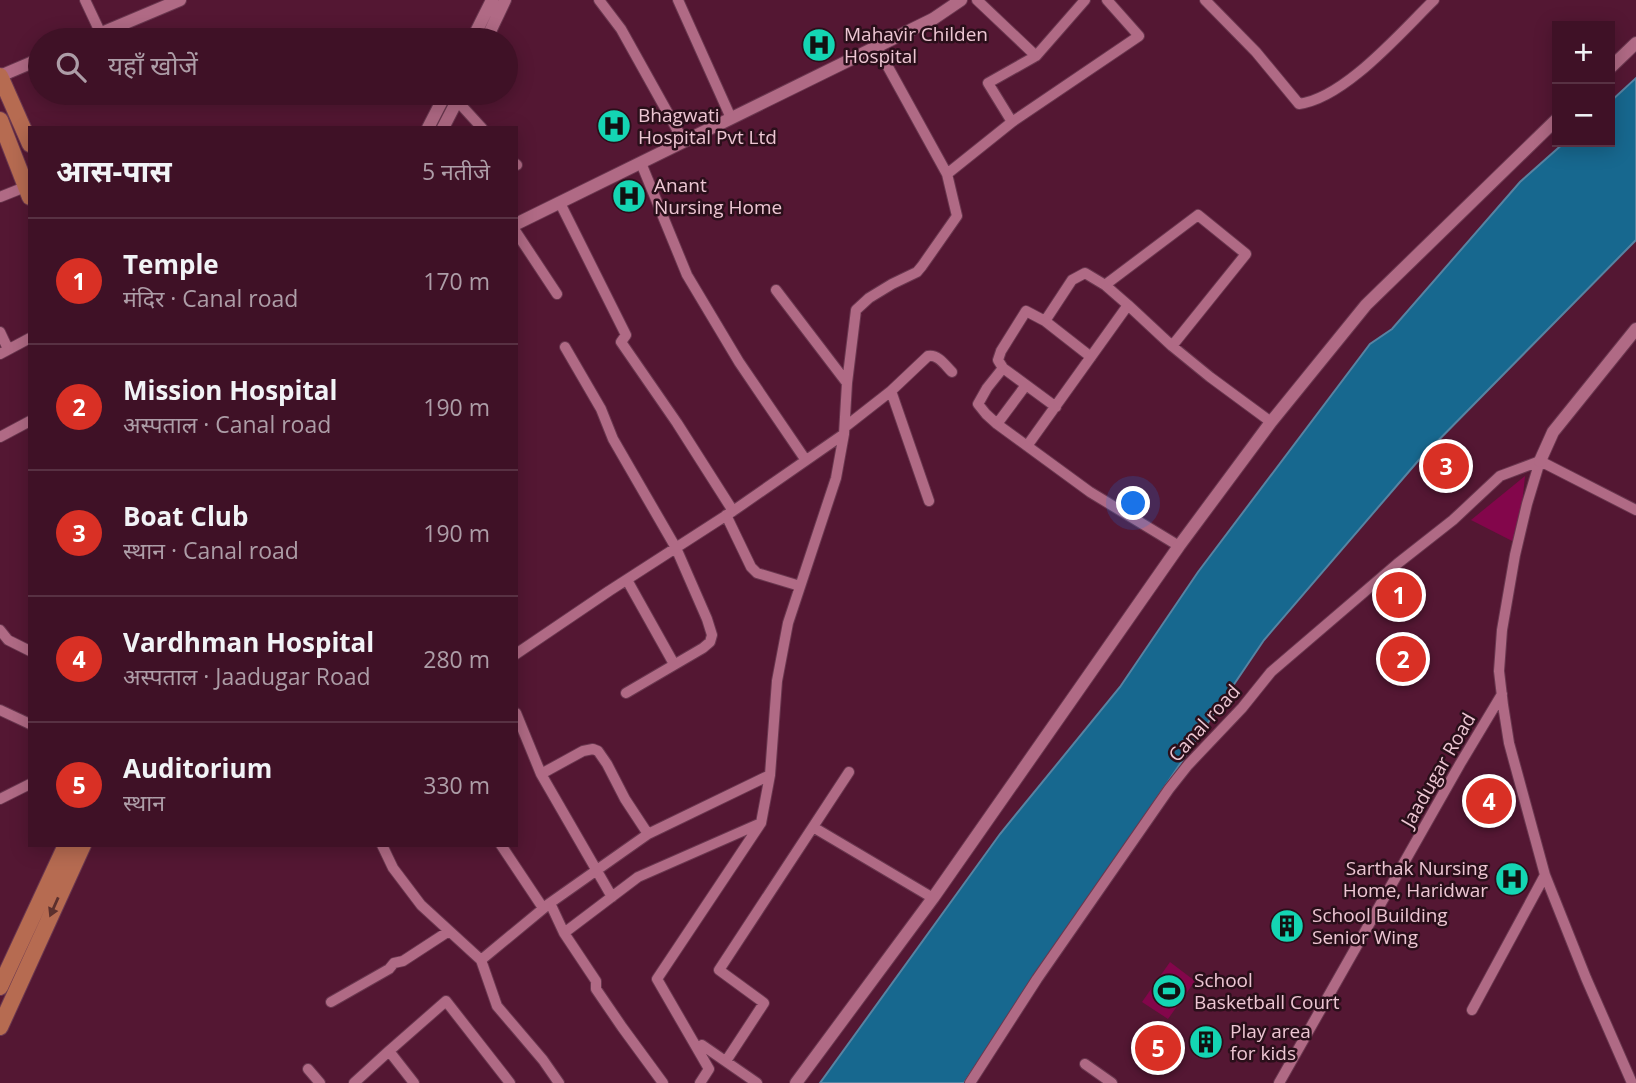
<!DOCTYPE html>
<html lang="hi">
<head>
<meta charset="utf-8">
<style>
	:root { --surface:#3f1126; --page:#4a1f32; --text:#f1f3f6; --muted:#ad9da7; --line:#583143; --accent:#d93025 }
	body { margin:0; font-family:"Open Sans","Noto Sans Devanagari",sans-serif; background:var(--page); color:var(--text) }
	.controls { position:absolute; right:21px; top:21px; display:grid; overflow:hidden; border-radius:0px; box-shadow:0 4px 18px #0003 }
	.controls button { width:63px; height:63px; display:grid; place-items:center; padding:0; border:0; border-bottom:2px solid var(--line); background:var(--surface); color:var(--text); font:35px sans-serif }
	.you { position:absolute; left:1134px; top:504px; width:24px; height:24px; margin:-18px; border:5px solid #fff; border-radius:50%; background:#1a73e8; box-shadow:0 0 0 10px #1a73e833 }
	.badge { display:grid; place-items:center; width:46px; height:46px; border-radius:50%; background:var(--accent); color:#fff; font-size:23px; font-weight:700 }
	.pin { position:absolute; translate:-50% -50%; border:4px solid #fff; box-shadow:0 2px 7px #0006 }
	.list { margin:0; padding:0; list-style:none }
	h2 { display:flex; justify-content:space-between; align-items:center; height:91px; margin:0; padding:0 28px; font-size:30px }
	h2 small { font-size:23px; font-weight:400; color:var(--muted) }
	.list li { display:grid; grid-template-columns:46px 1fr auto; gap:21px; align-items:center; box-sizing:border-box; height:126px; padding:0 28px; border-top:2px solid var(--line) }
	.list b { display:block; font-size:26px; white-space:nowrap }
	.list p { margin:0; font-size:23px; white-space:nowrap; color:var(--muted) }
	.list em { font-size:23px; font-style:normal; color:var(--muted) }
	.icon { flex:none; width:38px; height:38px; fill:none; stroke:currentColor; stroke-width:2; stroke-linecap:round; stroke-linejoin:round }
	.map { position:relative; flex:none; width:1636px; height:1083px; overflow:hidden }
	.search { position:absolute; background:var(--surface); box-shadow:0 4px 18px #0003; left:28px; top:28px; width:490px; height:77px; display:flex; align-items:center; gap:18px; box-sizing:border-box; padding:0 24px; border-radius:38px; color:var(--muted); font-size:26px }
	.panel { position:absolute; background:var(--surface); box-shadow:0 4px 18px #0003; left:28px; top:126px; width:490px; height:721px; border-radius:0px }
	.map>svg:first-child { display:block }
	.green { fill:#83064b }
	.water { fill:#17688f; stroke:#5784a3; stroke-width:2 }
	.lines { fill:none; stroke-linecap:round; stroke-linejoin:round }
	.minor-casing { stroke:#6a374f; stroke-width:12 }
	.tertiary-casing { stroke:#6a374f; stroke-width:14 }
	.primary-casing { stroke:#6a374f; stroke-width:18 }
	.minor { stroke:#b06a85; stroke-width:10 }
	.tertiary { stroke:#b06a85; stroke-width:12 }
	.primary { stroke:#b66b51; stroke-width:16 }
	.oneway { fill:#5b2f2d }
	.labels { text-anchor:middle; stroke-width:5; stroke-linejoin:round; paint-order:stroke }
	.poi-label { font-size:19px; fill:#edc6d3; stroke:#2a0f1a; text-anchor:start }
	.street-label { font-size:19px; fill:#edc6d3; stroke:#2a0f1a }
</style>
</head>
<body>
<div class="map">
<svg width="1636" height="1083" viewBox="0 0 1636 1083">
	<rect width="100%" height="100%" fill="#541733"/>
	<path class="green" d="M1525,476L1518,544L1471,520Z
		M1170,962L1195,981L1168,1019L1142,1002Z"/>
	<path class="water" d="M1636,78V240L1418,461L1264,640L964,1083H820L1000,834L1120,687L1198,572L1370,344L1392,329L1520,182L1565,142H1610V102Z"/>
	<g class="lines">
		<g class="minor-casing">
			<path id="minor" d="M85,0L101,34
				M599,0L621,29L684,142
				M678,0L731,118
				M1205,0L1256,52L1299,104C1345,98 1401,32 1434,0
				M877,47L947,174
				M1036,56L1085,0
				M450,93L482,128
				M1012,122L1139,36L1107,0
				M641,163L687,275L739,362L805,459
				M516,164L517,165
				M0,197L25,187
				M560,203L626,335L621,342L677,423L733,511
				M516,232L557,294
				M776,290L847,383
				M1128,305L1105,285L1198,215L1246,254L1172,346
				M1045,321L1026,311L1001,351L998,360L1003,368L1056,407
				M0,332L8,349
				M565,347L601,409L613,439L676,548L707,619L712,635L710,642L703,648L626,693
				M0,354L30,338
				M1091,357L1045,321L1072,280L1085,273L1105,285
				M1003,368L987,388L978,404L986,414L997,424L1090,492L1179,546
				M891,391L928,356C938,354 945,365 952,372
				M997,424L1026,385
				M845,427L891,391L929,501
				M0,437L30,421
				M1027,446L1128,305L1172,346L1210,377L1271,422
				M1540,461L1527,504L1515,555L1502,630L1499,671L1503,705L1509,743L1545,875L1586,978L1632,1083
				M1540,461L1636,510
				M726,515L751,567L757,573L800,586
				M627,580L674,664
				M0,630L8,640L30,651
				M516,654L609,591L733,511L844,434
				M0,710L30,724
				M516,713L541,774L612,897
				M541,774L583,751L593,749L598,751L607,764L625,799L648,834
				M0,799L30,784
				M813,827L933,898
				M382,845L393,868L421,905L481,960L497,1006L543,1060L559,1083
				M501,845L543,908L550,903L564,933
				M481,960L550,903L648,834L770,775L777,681L788,623L836,478L844,434L847,383L856,310L869,298L892,284L917,272L922,266L957,216L947,174L1012,122L988,83L1036,56L977,0
				M331,1002L389,969L394,963L403,961L449,931
				M1472,1010L1545,875
				M702,1045L757,1083
				M726,1061L764,1003L719,970L849,772
				M1085,1064L1112,1083
				M308,1069L320,1083
				M354,1083L389,1051
				M414,1083L389,1051L446,1001L510,1083
				M663,1083L622,1027L596,989V981L564,933L638,877L761,823
				M700,1083L709,1069L657,979L761,823L770,775
				M970,1083L1037,979L1169,789L1188,765L1242,708L1271,672L1397,564L1453,520L1500,476L1540,461
				M1279,1083L1460,764L1502,694"/>
		</g>
		<g class="tertiary-casing">
			<path id="tertiary" d="M85,40L180,0
				M472,40L492,0
				M486,40L505,0
				M1610,68L1636,43
				M0,76L40,59
				M428,128L446,93
				M443,128L461,93
				M516,224L933,19L961,0
				M1540,461L1553,432L1636,329
				M796,1083L933,898L1179,546L1271,422L1366,305L1557,119"/>
		</g>
		<g class="primary-casing">
			<path id="primary" d="M0,76L30,144
				M0,120L30,197
				M0,987L66,845
				M0,1027L83,845"/>
		</g>
		<use href="#minor" class="minor"/>
		<use href="#tertiary" class="tertiary"/>
		<use href="#primary" class="primary"/>
	</g>
	<defs><path id="oneway-solid" d="M-6-.8H1V-3.2L6.5 0L1 3.2V.8H-6Z" transform="scale(1.75)"/></defs>
	<use class="oneway" href="#oneway-solid" transform="translate(54 907) rotate(114)"/>
	<defs>
		<g id="hospital-disc" transform="scale(1.75)"><circle r="9.5" fill="#14d5b3" stroke="#2a0f1a"/><path d="M-5-5h3v3.5h4V-5h3V5h-3V1.5h-4V5h-3Z" fill="#111"/></g>
		<g id="building-disc" transform="scale(1.75)"><circle r="9.5" fill="#14d5b3" stroke="#2a0f1a"/><path d="M-4-6H4V6H1V3H-1V6H-4ZM-2.5-4.3h1.7v1.8h-1.7ZM.8-4.3h1.7v1.8H.8ZM-2.5-1h1.7V.8h-1.7ZM.8-1h1.7V.8H.8Z" fill="#111"/></g>
		<g id="stadium-disc" transform="scale(1.75)"><circle r="9.5" fill="#14d5b3" stroke="#2a0f1a"/><path d="M0-5a6.5 5 0 1 0 0 10a6.5 5 0 1 0 0-10ZM-3.5-1.8h7v3.6h-7Z" fill="#111"/></g>
	</defs>
	<g fill-rule="evenodd">
		<use href="#hospital-disc" x="819" y="45"/>
		<use href="#hospital-disc" x="614" y="126"/>
		<use href="#hospital-disc" x="629" y="196"/>
		<use href="#hospital-disc" x="1512" y="879"/>
		<use href="#building-disc" x="1287" y="926"/>
		<use href="#stadium-disc" x="1169" y="991"/>
		<use href="#building-disc" x="1206" y="1042"/>
	</g>
	<g class="labels">
		<g class="poi-label">
			<text x="844" y="41">Mahavir Childen<tspan x="844" dy="22">Hospital</tspan></text>
			<text x="638" y="122">Bhagwati<tspan x="638" dy="22">Hospital Pvt Ltd</tspan></text>
			<text x="654" y="192">Anant<tspan x="654" dy="22">Nursing Home</tspan></text>
			<text x="1488" y="875" text-anchor="end">Sarthak Nursing<tspan x="1488" dy="22">Home, Haridwar</tspan></text>
			<text x="1312" y="922">School Building<tspan x="1312" dy="22">Senior Wing</tspan></text>
			<text x="1194" y="987">School<tspan x="1194" dy="22">Basketball Court</tspan></text>
			<text x="1230" y="1038">Play area<tspan x="1230" dy="22">for kids</tspan></text>
		</g>
		<g class="street-label">
			<text transform="translate(1204 723) rotate(-48)" y="7">Canal road</text>
			<text transform="translate(1438 770) rotate(-60)" y="7">Jaadugar Road</text>
		</g>
	</g>
</svg>
<div class="controls">
<button>+</button>
<button>−</button>
</div>
<div class="you"></div>
<div class="pin badge" style="left:1399px;top:595px">1</div>
<div class="pin badge" style="left:1403px;top:659px">2</div>
<div class="pin badge" style="left:1446px;top:466px">3</div>
<div class="pin badge" style="left:1489px;top:801px">4</div>
<div class="pin badge" style="left:1158px;top:1048px">5</div>
<div class="search"><svg class="icon" aria-label="search" viewBox="0 0 24 24"><circle cx="10" cy="10" r="6"/><path d="M15 15l6 6"/></svg>यहाँ खोजें</div>
<section class="panel">
<h2>आस-पास<small>5 नतीजे</small></h2>
<ul class="list">
<li><span class="badge">1</span><div><b>Temple</b><p>मंदिर · Canal road</p></div><em>170 m</em></li>
<li><span class="badge">2</span><div><b>Mission Hospital</b><p>अस्पताल · Canal road</p></div><em>190 m</em></li>
<li><span class="badge">3</span><div><b>Boat Club</b><p>स्थान · Canal road</p></div><em>190 m</em></li>
<li><span class="badge">4</span><div><b>Vardhman Hospital</b><p>अस्पताल · Jaadugar Road</p></div><em>280 m</em></li>
<li><span class="badge">5</span><div><b>Auditorium</b><p>स्थान</p></div><em>330 m</em></li>
</ul>
</section>
</div>
</body>
</html>
